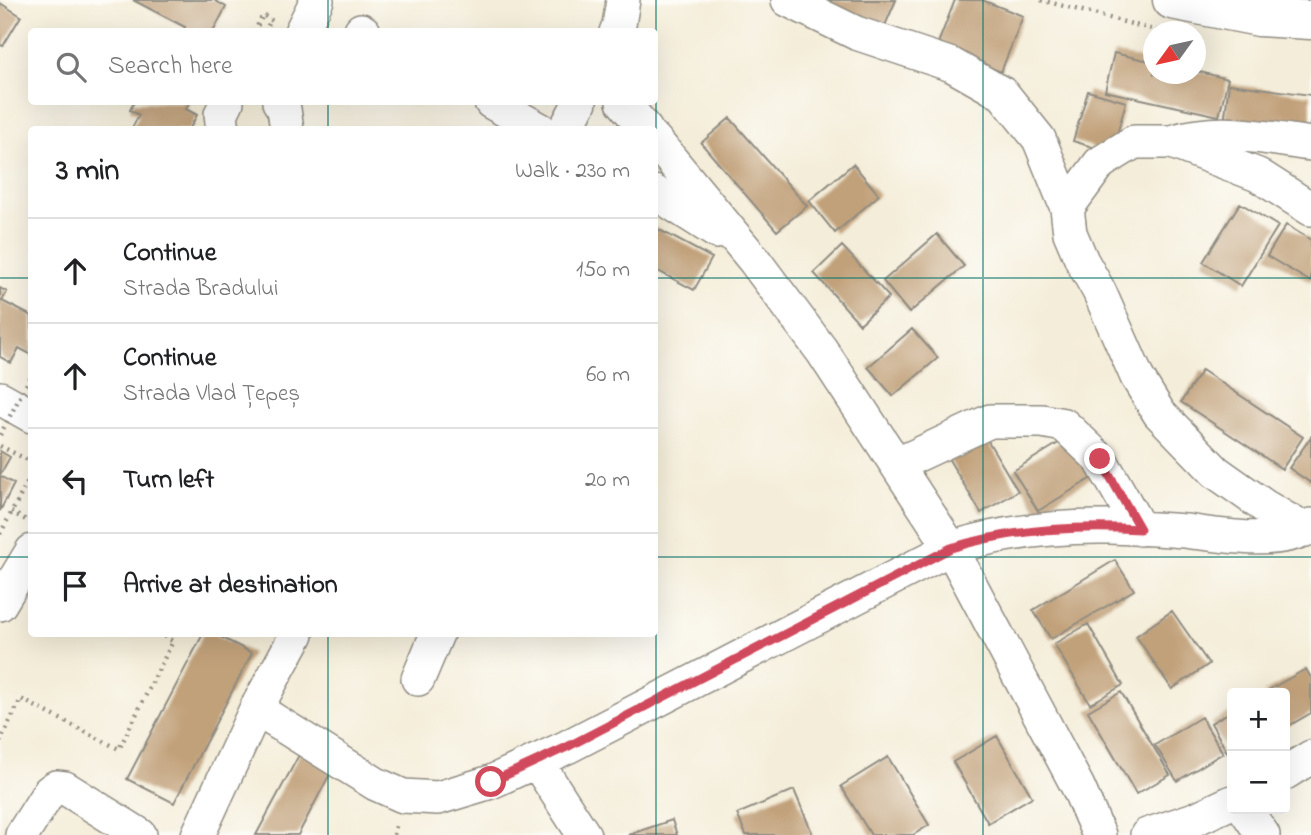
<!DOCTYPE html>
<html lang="en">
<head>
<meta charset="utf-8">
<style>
	:root { --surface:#fff; --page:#f2f2f2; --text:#202124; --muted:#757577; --line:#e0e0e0 }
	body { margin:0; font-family:"Indie Flower",sans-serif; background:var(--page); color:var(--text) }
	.controls { position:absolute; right:21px; bottom:21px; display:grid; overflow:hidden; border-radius:7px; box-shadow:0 7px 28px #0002 }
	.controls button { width:63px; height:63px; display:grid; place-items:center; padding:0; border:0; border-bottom:2px solid var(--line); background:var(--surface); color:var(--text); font:35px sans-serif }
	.compass { position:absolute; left:1143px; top:21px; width:63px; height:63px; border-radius:50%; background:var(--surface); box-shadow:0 7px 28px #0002; rotate:237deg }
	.stop { position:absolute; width:21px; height:21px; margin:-16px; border:5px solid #d1495b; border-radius:50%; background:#fff }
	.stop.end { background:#d1495b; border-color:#fff; box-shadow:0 2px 7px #0008 }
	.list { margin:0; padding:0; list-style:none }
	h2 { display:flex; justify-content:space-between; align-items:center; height:91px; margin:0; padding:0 28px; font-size:30px }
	h2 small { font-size:23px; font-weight:400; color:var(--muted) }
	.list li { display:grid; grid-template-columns:46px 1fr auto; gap:21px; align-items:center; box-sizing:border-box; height:105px; padding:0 28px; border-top:2px solid var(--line) }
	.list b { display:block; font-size:26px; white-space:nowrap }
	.list p { margin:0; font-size:23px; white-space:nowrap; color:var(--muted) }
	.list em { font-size:23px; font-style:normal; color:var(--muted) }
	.icon { flex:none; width:38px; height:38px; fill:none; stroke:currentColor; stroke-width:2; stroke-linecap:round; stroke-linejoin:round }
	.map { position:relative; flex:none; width:1311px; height:835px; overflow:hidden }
	.search { position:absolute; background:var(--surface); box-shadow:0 7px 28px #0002; left:28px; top:28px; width:630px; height:77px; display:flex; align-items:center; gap:18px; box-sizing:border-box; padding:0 24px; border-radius:7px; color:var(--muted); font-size:26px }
	.panel { position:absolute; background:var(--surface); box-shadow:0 7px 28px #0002; left:28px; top:126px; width:630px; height:511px; border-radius:7px }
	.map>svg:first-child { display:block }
	.building { fill:#c1a17a }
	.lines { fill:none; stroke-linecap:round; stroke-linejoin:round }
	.minor-casing { stroke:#908c82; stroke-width:36 }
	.major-casing { stroke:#908c82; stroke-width:41 }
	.path { stroke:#908c82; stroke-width:4.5; stroke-dasharray:2 5; stroke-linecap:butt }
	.minor { stroke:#fff; stroke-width:33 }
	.major { stroke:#fff; stroke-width:38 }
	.path-bridge { stroke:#908c82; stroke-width:4.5; stroke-dasharray:2 5; stroke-linecap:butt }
	.route { stroke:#d1495b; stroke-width:9 }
	.grid { fill:none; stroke:#0f766e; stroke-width:2; stroke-opacity:0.55 }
</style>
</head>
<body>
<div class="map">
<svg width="1311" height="835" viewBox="0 0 1311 835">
	<rect width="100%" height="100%" fill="#fdfcf7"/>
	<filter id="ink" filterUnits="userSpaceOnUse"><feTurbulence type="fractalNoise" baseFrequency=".0143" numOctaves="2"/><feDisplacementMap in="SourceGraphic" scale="14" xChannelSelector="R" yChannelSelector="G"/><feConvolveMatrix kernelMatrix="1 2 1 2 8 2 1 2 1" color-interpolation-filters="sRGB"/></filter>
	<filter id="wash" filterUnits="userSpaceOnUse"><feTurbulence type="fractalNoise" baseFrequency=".00686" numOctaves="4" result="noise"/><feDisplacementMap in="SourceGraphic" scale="28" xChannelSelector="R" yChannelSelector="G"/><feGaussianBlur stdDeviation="1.57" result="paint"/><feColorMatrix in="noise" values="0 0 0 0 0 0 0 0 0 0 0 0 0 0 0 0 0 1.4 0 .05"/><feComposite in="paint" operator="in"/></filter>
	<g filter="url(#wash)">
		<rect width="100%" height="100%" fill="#f4edd9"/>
		<g id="blocks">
			<path class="building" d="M133,0H214L226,7L213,32H183L185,27Z
				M820,0H896L884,28Z
				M955,0H982L1023,16L1001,72L937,46Z
				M0,3L21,16L3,46L0,45Z
				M1114,53L1154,62V74H1196V71L1228,79L1219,116L1105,91Z
				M1229,84L1311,95V134L1224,123Z
				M1088,91L1126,102L1112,153L1073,141Z
				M134,102H190L186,109L197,115L189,130H131L139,115L130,110Z
				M730,118L807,206L777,231L701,143Z
				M853,164L879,195L835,233L809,201Z
				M1240,203L1278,226L1241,286L1203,262Z
				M1286,225L1311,240V282L1267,256Z
				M654,227L712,258L694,290L654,269Z
				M937,234L964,266L909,313L883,281Z
				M842,246L889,297L860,324L814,273Z
				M0,288L7,292L2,301L32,316V355L19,348L11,363L0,357Z
				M912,329L938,358L893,396L868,367Z
				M1202,370L1303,437L1282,469L1181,402Z
				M982,431L1018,491L981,513L945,453Z
				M1070,436L1095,476L1038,511L1013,471Z
				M1311,437V483L1289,468Z
				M0,451L10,457L0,475Z
				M0,476L14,484L0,511Z
				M1115,560L1134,590L1051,639L1033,610Z
				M1172,611L1209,664L1172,689L1136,636Z
				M1088,624L1123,685L1090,704L1054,644Z
				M203,634H215L252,653L174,803L127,779Z
				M1306,669L1311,678V713L1285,728V693H1263Z
				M1121,692L1170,775L1136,794L1088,711Z
				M1232,711V761L1211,723Z
				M1201,717L1223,753L1177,781L1155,745Z
				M997,736L1032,797L988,823L953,762Z
				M300,753L332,770L298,835H256Z
				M888,757L929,825L913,835H871L841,786Z
				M794,790L813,835H746L737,814Z
				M672,820L677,835H628Z"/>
		</g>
	</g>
	<g filter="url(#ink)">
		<use href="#blocks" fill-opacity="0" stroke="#908c82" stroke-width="2"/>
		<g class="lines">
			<g class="minor-casing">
				<path id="minor" d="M788,0L856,33L952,65L1003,94L1039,139L1067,208L1070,233L1082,261L1099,291L1137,377L1159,413L1216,472L1264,506L1305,530
					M361,30L364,32
					M301,32L317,0
					M616,32L619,25L623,0
					M279,102L284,109L287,130
					M491,102L541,130
					M623,102L646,130
					M223,130L221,114L227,102
					M565,130L580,102
					M654,139L754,260L822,351L951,548L1078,787L1099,835
					M1175,141C1219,127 1266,138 1311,144
					M654,192L717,232
					M1067,208L1100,163L1134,142H1172L1258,175L1311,209
					M0,398L32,416
					M898,464L990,421H1042L1064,425L1100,459L1140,529
					M0,604L32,551
					M418,679L437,634
					M256,709L376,784L403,796L438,798L491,782L567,747L951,548C1003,532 1056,526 1110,527C1135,528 1160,529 1185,531C1219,535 1282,547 1311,525
					M536,761L584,835
					M1285,773L1311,757
					M1245,809L1263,835
					M22,835L49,792L56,787L65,788L140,835
					M198,835L256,709L297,634
					M1147,835L1195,819L1232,802"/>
			</g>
			<g class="major-casing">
				<path id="major" d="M1172,0L1259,17L1311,20"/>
			</g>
			<path class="path" d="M1041,0L1162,32
				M254,32L263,15L276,23
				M265,32L271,19
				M0,446L32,462
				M11,512L32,523
				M0,534L32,474
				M0,742L21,699L119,749L173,641L159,634
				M394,835L397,822"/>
			<use href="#minor" class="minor"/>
			<use href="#major" class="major"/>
			<path class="path-bridge" d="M0,435L32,374"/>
		</g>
	</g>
	<g class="lines" filter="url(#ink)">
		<path class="route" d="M491,782L567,747L951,548C1013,529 1076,525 1140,529L1100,459"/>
	</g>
	<path class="grid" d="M328,0V32M656,0V835M983,0V835M328,102V130M0,278H32M654,278H1311M0,557H32M654,557H1311M328,634V835"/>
</svg>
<div class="controls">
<button>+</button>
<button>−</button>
</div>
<svg class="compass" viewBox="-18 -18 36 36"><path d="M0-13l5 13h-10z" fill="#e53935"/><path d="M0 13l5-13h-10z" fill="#757577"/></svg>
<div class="stop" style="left:491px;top:782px"></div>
<div class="stop end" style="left:1100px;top:459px"></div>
<div class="search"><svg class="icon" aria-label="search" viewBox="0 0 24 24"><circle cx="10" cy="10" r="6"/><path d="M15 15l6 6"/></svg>Search here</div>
<section class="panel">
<h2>3 min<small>Walk · 230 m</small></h2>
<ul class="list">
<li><svg class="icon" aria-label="ahead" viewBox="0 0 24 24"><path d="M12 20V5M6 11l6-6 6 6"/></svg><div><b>Continue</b><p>Strada Bradului</p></div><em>150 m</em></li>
<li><svg class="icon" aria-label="ahead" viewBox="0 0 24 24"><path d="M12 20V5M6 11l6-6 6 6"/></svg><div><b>Continue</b><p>Strada Vlad Țepeș</p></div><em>60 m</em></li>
<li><svg class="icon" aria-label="left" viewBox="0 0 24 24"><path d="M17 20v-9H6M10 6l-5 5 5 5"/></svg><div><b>Turn left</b></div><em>20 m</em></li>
<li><svg class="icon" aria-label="arrive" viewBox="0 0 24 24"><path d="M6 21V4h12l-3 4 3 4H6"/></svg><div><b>Arrive at destination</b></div></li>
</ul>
</section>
</div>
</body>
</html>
